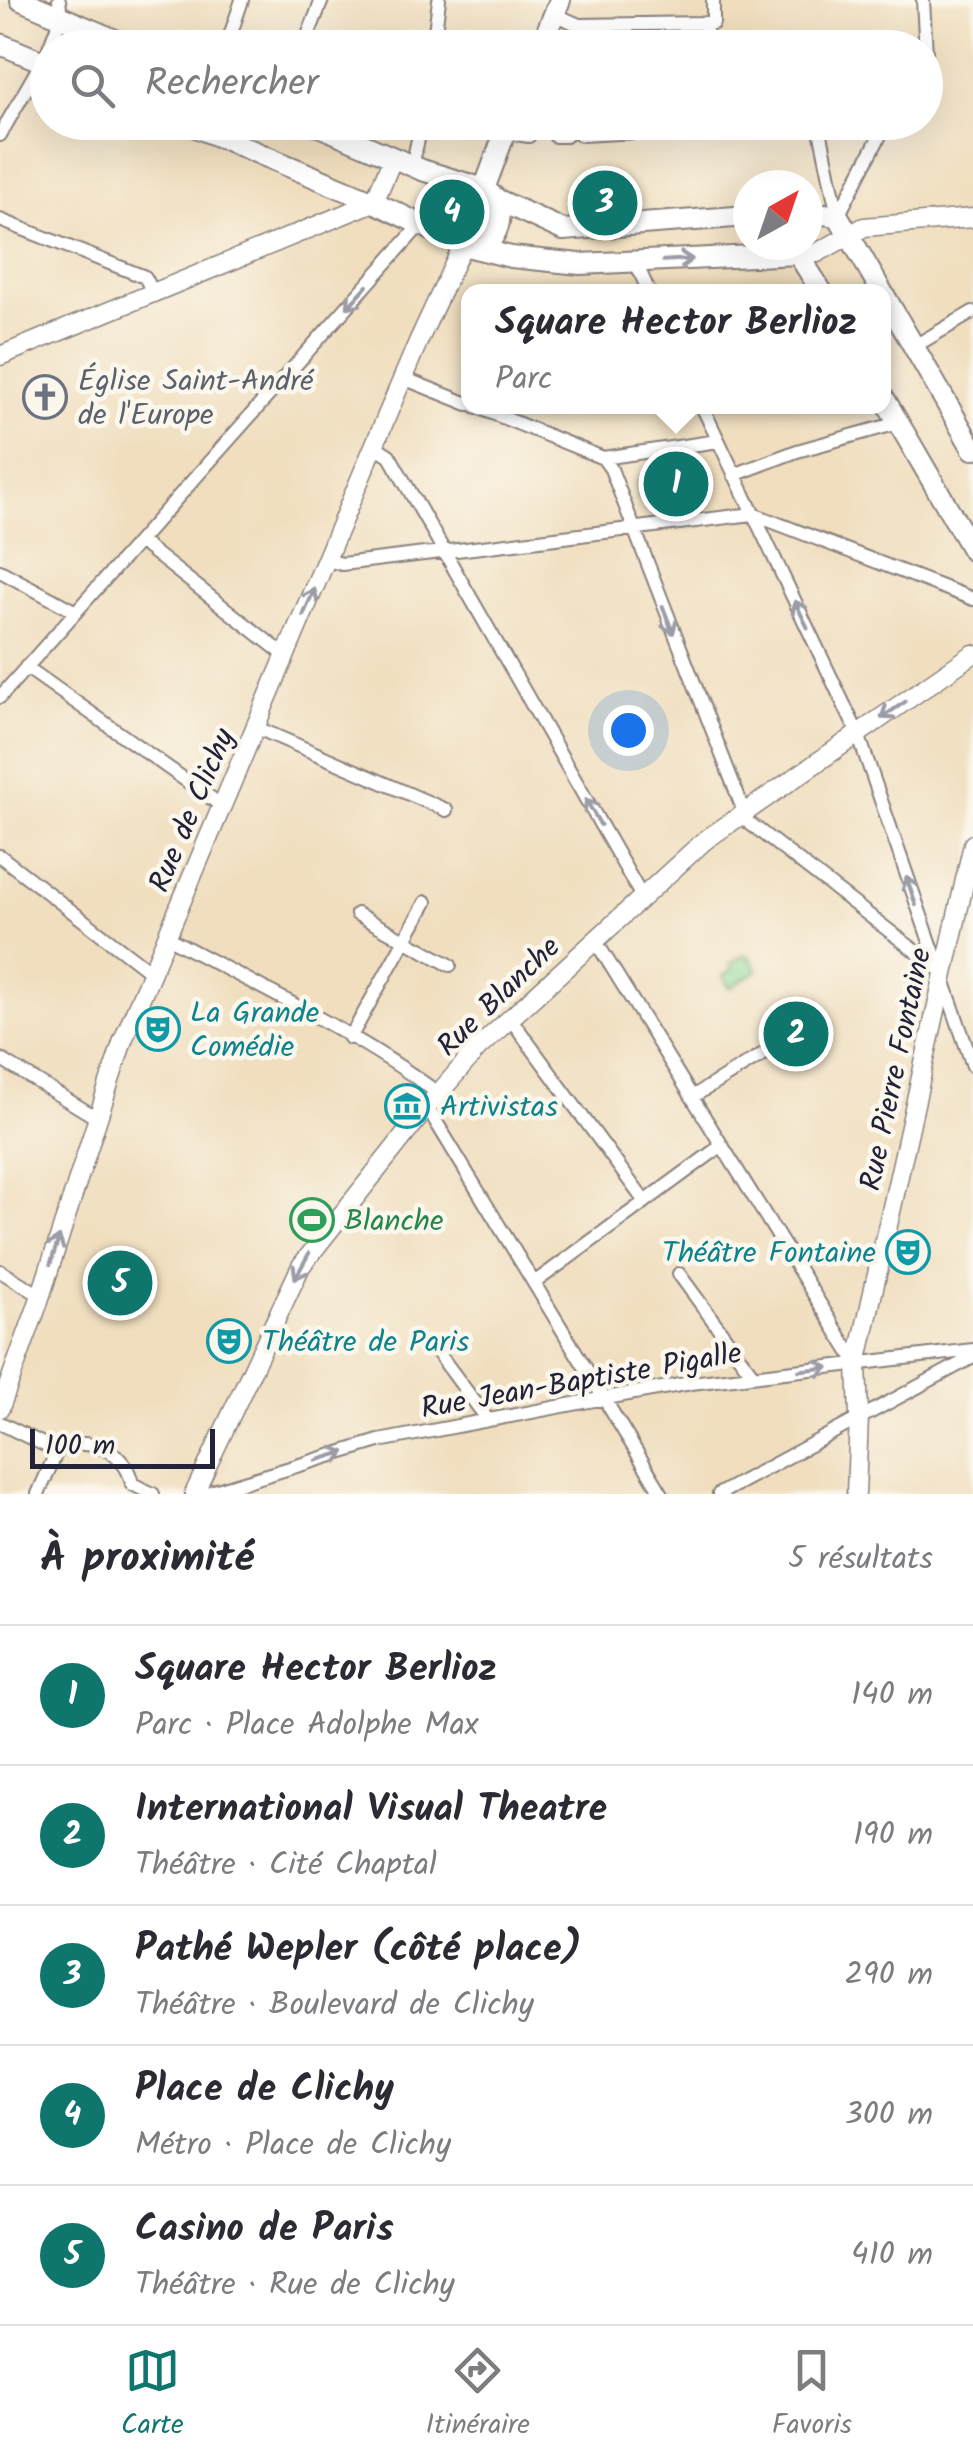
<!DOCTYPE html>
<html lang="fr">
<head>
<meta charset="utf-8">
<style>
	:root { --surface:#fff; --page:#f7f7f7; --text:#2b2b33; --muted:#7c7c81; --line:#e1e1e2; --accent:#0f766e }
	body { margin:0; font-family:Kalam,sans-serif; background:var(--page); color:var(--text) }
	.compass { position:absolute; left:733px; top:170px; width:90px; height:90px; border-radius:50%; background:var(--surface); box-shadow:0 10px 40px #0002; rotate:40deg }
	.scale { position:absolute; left:30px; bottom:25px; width:185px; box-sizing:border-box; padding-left:10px; border:5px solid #22223b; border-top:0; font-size:28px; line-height:35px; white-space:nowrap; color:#22223b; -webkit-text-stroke:8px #fbf7ec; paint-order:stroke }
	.you { position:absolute; left:628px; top:730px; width:35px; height:35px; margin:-25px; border:8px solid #fff; border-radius:50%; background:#1a73e8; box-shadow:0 0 0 15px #1a73e833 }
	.badge { display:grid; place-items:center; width:65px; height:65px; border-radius:50%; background:var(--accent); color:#fff; font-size:32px; font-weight:700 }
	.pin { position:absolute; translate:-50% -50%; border:5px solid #fff; box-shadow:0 2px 10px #0006 }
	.popup { position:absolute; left:461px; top:284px; width:430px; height:130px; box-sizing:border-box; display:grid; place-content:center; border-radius:20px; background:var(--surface); filter:drop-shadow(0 2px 8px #0005); font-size:32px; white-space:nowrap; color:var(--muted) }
	.popup b { font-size:38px; color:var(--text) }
	.popup::after { content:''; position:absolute; left:50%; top:100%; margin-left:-20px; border:20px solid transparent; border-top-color:var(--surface) }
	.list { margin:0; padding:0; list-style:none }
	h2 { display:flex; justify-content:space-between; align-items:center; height:130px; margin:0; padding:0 40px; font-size:42px }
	h2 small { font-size:32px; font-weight:400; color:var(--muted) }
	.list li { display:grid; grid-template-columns:65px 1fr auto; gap:30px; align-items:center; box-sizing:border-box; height:140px; padding:0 40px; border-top:2px solid var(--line) }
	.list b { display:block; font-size:38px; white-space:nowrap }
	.list p { margin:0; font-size:32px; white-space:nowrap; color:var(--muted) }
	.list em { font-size:32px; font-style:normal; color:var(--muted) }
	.icon { flex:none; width:55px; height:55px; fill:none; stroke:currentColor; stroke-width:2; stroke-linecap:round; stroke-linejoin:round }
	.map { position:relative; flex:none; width:973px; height:1494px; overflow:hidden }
	.search { position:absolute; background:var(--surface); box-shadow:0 10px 40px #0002; left:30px; right:30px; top:30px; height:110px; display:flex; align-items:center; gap:25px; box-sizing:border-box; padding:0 35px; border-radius:55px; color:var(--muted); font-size:38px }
	.sheet { height:830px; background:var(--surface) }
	nav { display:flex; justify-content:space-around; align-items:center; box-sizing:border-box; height:140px; border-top:2px solid var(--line); background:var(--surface); font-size:28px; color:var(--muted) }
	nav a { display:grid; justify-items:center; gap:5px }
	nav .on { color:var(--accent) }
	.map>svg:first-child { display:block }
	.green { fill:#8fda97; stroke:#587e69; stroke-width:2.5 }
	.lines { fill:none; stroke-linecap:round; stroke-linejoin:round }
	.street-casing { stroke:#89807c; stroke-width:16 }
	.secondary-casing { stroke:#89807c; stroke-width:21 }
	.primary-casing { stroke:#89807c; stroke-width:24 }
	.street { stroke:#fff; stroke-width:12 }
	.secondary { stroke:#fff; stroke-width:18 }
	.primary { stroke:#fff; stroke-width:20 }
	.oneway { stroke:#9c9ca7 }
	.labels { text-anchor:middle; stroke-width:9; stroke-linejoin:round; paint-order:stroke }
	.worship-label { font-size:30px; fill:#5b616d; stroke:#fbf7ec; text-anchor:start }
	.street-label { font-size:30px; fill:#22223b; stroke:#fbf7ec }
	.culture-label { font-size:30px; fill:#0d838f; stroke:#fbf7ec; text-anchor:start }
	.leisure-label { font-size:30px; fill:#27864d; stroke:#fbf7ec; text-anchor:start }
</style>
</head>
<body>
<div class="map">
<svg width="973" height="1494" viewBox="0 0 973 1494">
	<rect width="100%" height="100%" fill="#fbf7ec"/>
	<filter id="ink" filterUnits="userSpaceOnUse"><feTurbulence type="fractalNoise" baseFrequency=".01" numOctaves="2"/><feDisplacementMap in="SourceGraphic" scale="20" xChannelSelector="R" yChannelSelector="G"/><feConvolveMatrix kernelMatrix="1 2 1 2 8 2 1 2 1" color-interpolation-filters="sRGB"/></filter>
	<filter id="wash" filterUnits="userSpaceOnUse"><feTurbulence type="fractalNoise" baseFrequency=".0048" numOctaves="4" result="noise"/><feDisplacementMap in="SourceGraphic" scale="40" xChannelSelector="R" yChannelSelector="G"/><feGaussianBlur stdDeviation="2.25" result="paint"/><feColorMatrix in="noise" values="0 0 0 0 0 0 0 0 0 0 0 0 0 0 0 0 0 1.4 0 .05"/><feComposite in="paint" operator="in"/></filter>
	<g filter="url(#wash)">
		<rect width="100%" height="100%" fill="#f0debe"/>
		<path class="green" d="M679,463L711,470L716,482L711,494C689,508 659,515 638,496L639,486L636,485C643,469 662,464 679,463Z
			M743,955L749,956L758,970L730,988L723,976L733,969L730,964Z"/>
	</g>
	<g filter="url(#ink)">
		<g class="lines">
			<g class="street-casing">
				<path id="street" d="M923,0L926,54
					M554,14L579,25L706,23V48
					M706,23H713V0
					M49,48L61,17L59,0
					M226,48L242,0
					M303,48L322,0
					M433,48L439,0
					M700,129L819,125L838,216
					M514,134L529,136
					M0,135L48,51
					M581,135L675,130
					M555,136H566
					M412,166L422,122
					M838,216L887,122
					M0,220L145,277L154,294
					M636,263L649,292
					M913,347L973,312
					M403,378L468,404
					M475,406L603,458L718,441
					M702,406L858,734L973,1066
					M375,446L389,455L642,897
					M603,458L611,469L748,822L940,970
					M734,475L797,451L898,423
					M139,541L286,656
					M327,560L342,564L753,514L973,599
					M0,571L76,612
					M26,667L222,806
					M0,697L421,224
					M255,727L446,810
					M0,856L152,973
					M357,914L450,965
					M167,937C258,987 356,1032 439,1094
					M595,940L857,1364
					M510,1018L645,1202
					M350,1038L426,902
					M0,1059L97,1118
					M692,1097L783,1042
					M427,1107L662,1494
					M0,1271L40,1295
					M679,1274L753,1375
					M534,1283L721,1146
					M436,1350L488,1420
					M0,1423L57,1451C85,1434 126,1449 132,1484L153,1494
					M38,1494L57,1451
					M204,1494L379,1441L589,1401L691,1383L973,1350
					M719,1494L973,1357"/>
			</g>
			<g class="secondary-casing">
				<path id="secondary" d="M798,245V254L817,253L864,227L973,218
					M0,356L374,202L393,158
					M0,1408L37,1307L123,1040L418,342L463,245
					M194,1494L301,1266L427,1107L478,1048L704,841L973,654
					M856,1494L859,1416L857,1364L973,844"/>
			</g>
			<g class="primary-casing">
				<path id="primary" d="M21,0L134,48
					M0,44L48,64
					M540,48L560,0
					M184,122L374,202L463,245L511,257L580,264L798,254L822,292
					M310,122L422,170L484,189L498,200L563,230L748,216
					M484,189L509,122
					M808,212L838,216L882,292
					M444,235C438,214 445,196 463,185
					M484,248C499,233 502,220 498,200
					M884,295L973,449
					M884,398L973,551"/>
			</g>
			<use href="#street" class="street"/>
			<use href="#secondary" class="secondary"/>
			<use href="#primary" class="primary"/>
		</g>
		<defs><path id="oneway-shaft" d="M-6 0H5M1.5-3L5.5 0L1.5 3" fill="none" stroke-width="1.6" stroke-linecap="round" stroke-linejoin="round" transform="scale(2.5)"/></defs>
		<g class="oneway">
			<use href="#oneway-shaft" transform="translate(678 260) rotate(-3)"/>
			<use href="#oneway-shaft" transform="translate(357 297) rotate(132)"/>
			<use href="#oneway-shaft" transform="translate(309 602) rotate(-67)"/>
			<use href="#oneway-shaft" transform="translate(801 614) rotate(-116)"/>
			<use href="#oneway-shaft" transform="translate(668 620) rotate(69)"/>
			<use href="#oneway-shaft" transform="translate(893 710) rotate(146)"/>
			<use href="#oneway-shaft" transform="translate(593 812) rotate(-120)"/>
			<use href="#oneway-shaft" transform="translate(911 891) rotate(-109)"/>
			<use href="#oneway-shaft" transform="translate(55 1250) rotate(-72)"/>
			<use href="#oneway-shaft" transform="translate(302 1266) rotate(119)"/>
			<use href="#oneway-shaft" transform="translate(814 1369) rotate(-6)"/>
			<use href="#oneway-shaft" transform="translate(331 1456) rotate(-17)"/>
		</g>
	</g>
	<defs>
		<g id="church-ring" transform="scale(2.25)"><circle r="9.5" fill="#fbf7ec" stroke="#6b7280" stroke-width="1.5"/><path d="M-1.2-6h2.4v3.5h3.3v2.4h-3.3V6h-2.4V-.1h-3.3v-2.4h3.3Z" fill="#6b7280"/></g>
		<g id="theatre-ring" transform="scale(2.25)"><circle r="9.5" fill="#fbf7ec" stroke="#0f9aa8" stroke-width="1.5"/><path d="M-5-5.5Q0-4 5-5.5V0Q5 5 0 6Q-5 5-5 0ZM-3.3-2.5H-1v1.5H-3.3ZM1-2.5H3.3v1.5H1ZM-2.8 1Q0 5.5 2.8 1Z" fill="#0f9aa8"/></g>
		<g id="museum-ring" transform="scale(2.25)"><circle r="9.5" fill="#fbf7ec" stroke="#0f9aa8" stroke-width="1.5"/><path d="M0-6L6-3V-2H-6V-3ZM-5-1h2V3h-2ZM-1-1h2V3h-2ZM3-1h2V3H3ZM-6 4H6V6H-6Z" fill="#0f9aa8"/></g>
		<g id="stadium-ring" transform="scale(2.25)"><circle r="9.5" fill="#fbf7ec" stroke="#2e9e5b" stroke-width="1.5"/><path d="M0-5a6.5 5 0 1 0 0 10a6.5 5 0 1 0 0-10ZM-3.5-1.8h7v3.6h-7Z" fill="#2e9e5b"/></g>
	</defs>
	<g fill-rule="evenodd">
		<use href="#church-ring" x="45" y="397"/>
		<use href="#theatre-ring" x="158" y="1029"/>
		<use href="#museum-ring" x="407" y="1106"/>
		<use href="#stadium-ring" x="312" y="1220"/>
		<use href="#theatre-ring" x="908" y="1252"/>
		<use href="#theatre-ring" x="229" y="1341"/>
	</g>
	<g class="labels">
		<g class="worship-label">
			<text x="78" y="390">Église Saint-André<tspan x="78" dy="34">de l'Europe</tspan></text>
		</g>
		<g class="street-label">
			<text transform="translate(191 810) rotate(-67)" y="10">Rue de Clichy</text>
			<text transform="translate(498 996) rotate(-44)" y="10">Rue Blanche</text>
			<text transform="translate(895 1069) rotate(-78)" y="10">Rue Pierre Fontaine</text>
			<text transform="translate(581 1380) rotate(-10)" y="10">Rue Jean-Baptiste Pigalle</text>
		</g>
		<g class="culture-label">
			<text x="190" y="1022">La Grande<tspan x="190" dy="34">Comédie</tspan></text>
			<text x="440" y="1116">Artivistas</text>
			<text x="876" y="1262" text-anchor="end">Théâtre Fontaine</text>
			<text x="262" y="1351">Théâtre de Paris</text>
		</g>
		<g class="leisure-label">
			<text x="344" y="1230">Blanche</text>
		</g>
	</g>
</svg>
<svg class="compass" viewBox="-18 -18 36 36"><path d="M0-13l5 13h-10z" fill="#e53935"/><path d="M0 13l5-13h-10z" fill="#7c7c81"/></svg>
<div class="scale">100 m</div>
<div class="you"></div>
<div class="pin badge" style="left:676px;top:484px">1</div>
<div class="popup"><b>Square Hector Berlioz</b>Parc</div>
<div class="pin badge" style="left:796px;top:1034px">2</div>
<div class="pin badge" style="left:605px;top:203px">3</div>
<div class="pin badge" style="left:452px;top:212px">4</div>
<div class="pin badge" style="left:120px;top:1283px">5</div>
<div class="search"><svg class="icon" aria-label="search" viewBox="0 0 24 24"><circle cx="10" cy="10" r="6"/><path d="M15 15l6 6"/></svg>Rechercher</div>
</div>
<section class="sheet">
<h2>À proximité<small>5 résultats</small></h2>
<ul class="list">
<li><span class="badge">1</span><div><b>Square Hector Berlioz</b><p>Parc · Place Adolphe Max</p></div><em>140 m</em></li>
<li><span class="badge">2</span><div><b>International Visual Theatre</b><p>Théâtre · Cité Chaptal</p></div><em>190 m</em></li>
<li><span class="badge">3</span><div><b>Pathé Wepler (côté place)</b><p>Théâtre · Boulevard de Clichy</p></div><em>290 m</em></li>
<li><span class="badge">4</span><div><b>Place de Clichy</b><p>Métro · Place de Clichy</p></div><em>300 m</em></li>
<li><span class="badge">5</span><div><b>Casino de Paris</b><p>Théâtre · Rue de Clichy</p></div><em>410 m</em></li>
</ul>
</section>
<nav>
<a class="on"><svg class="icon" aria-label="map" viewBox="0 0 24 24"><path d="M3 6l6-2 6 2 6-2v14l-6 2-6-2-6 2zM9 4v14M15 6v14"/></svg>Carte</a>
<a><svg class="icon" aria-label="directions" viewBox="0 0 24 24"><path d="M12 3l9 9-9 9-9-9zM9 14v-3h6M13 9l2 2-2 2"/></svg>Itinéraire</a>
<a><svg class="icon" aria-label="saved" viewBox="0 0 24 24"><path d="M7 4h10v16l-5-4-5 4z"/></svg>Favoris</a>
</nav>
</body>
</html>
